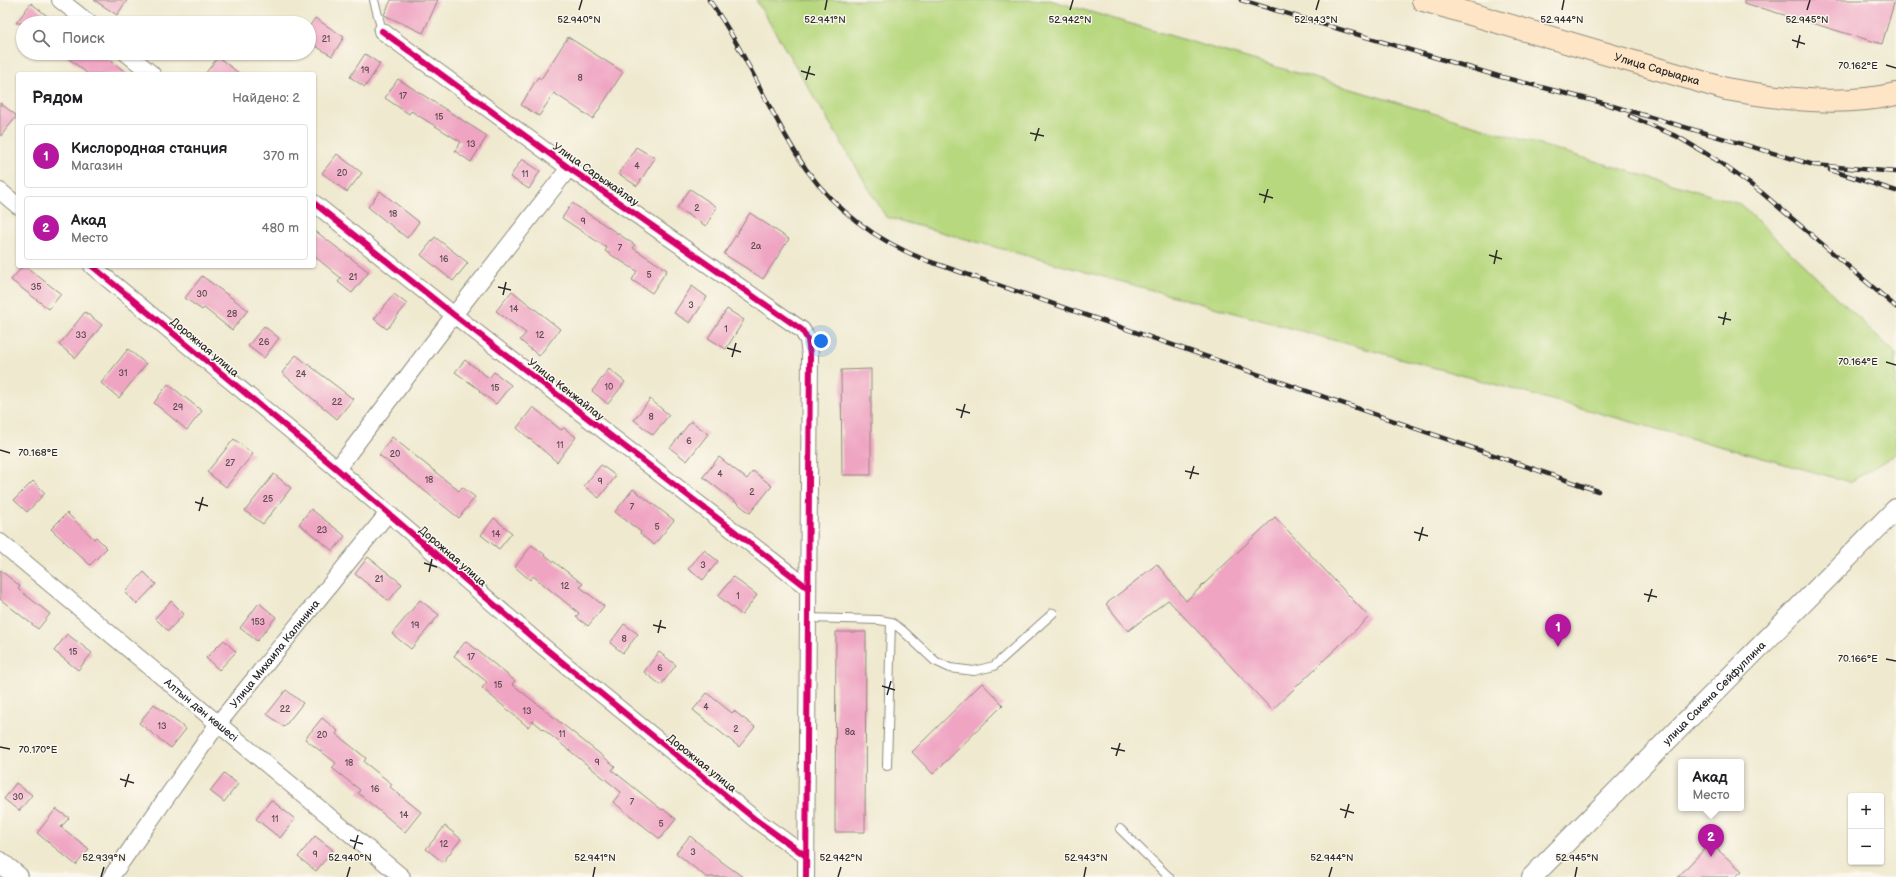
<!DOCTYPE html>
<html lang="ru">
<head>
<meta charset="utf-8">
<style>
	:root { --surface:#fff; --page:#f2f2f2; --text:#202124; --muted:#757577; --line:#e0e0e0; --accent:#b5179e }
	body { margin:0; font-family:"Balsamiq Sans",sans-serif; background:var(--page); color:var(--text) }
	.controls { position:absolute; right:12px; bottom:12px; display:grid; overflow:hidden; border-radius:4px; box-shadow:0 1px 3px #0004 }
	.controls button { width:36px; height:36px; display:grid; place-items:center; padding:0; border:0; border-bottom:1px solid var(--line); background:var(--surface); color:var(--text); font:20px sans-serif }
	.you { position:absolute; left:821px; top:341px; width:14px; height:14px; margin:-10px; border:3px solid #fff; border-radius:50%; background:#1a73e8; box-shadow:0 0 0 6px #1a73e833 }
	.badge { display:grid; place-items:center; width:26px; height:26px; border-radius:50%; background:var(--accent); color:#fff; font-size:13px; font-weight:700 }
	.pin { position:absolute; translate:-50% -33px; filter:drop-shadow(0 1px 2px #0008) }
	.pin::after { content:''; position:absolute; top:21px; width:14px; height:12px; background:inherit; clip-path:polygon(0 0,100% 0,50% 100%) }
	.popup { position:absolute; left:1678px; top:759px; width:66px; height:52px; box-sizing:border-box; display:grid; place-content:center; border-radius:4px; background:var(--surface); filter:drop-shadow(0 1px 3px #0005); font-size:13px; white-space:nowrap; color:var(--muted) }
	.popup b { font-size:15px; color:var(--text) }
	.popup::after { content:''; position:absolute; left:50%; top:100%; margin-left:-8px; border:8px solid transparent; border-top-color:var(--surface) }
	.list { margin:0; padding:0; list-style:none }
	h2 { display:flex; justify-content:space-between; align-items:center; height:52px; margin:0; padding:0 16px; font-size:17px }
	h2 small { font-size:13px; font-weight:400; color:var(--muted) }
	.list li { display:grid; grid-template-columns:26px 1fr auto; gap:12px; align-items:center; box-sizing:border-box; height:64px; margin:0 8px 8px; padding:0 8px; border:1px solid var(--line); border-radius:4px }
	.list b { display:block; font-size:15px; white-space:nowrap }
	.list p { margin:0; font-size:13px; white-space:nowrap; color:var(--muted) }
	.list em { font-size:13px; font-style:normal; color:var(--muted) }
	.icon { flex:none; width:22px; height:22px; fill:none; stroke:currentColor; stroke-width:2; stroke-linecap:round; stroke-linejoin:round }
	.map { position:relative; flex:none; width:1896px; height:877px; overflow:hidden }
	.search { position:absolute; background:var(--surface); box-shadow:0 1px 3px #0004; left:16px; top:16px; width:300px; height:44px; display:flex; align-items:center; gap:10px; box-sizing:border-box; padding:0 14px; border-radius:22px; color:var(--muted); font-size:15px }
	.panel { position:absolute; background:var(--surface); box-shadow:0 1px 3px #0004; left:16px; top:72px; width:300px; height:196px; border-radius:4px }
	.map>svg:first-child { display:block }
	.green { fill:#b8d87f; stroke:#728255 }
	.building { fill:#efa4c2 }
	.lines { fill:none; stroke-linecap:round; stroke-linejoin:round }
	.service-casing { stroke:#8d8a7d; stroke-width:10 }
	.minor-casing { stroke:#8d8a7d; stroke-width:18 }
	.tertiary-casing { stroke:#8d8a7d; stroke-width:22 }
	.secondary-casing { stroke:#8d8a7d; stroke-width:24 }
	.service { stroke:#fff; stroke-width:8 }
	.minor { stroke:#fff; stroke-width:16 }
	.tertiary { stroke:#fff; stroke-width:20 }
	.secondary { stroke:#fee5c5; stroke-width:22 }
	.rail-casing { stroke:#2b2b2b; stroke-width:4.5 }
	.rail { stroke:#fbf7ec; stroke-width:3; stroke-dasharray:9; stroke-linecap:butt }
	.cycleway-casing { stroke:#fbf7ec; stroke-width:8 }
	.cycleway { stroke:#d6006c; stroke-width:6 }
	.ticks { fill:none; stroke:#2b2b2b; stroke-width:1.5 }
	.labels { text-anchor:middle; stroke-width:3; stroke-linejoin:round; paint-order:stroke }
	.number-label { font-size:9px; fill:#5c4951 }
	.street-label { font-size:11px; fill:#2b2b2b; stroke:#fbf7ec }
	.ticks-label { font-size:10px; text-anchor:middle; fill:#2b2b2b; stroke:#fbf7ec; stroke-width:3; stroke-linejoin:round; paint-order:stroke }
</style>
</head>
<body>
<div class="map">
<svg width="1896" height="877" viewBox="0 0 1896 877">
	<rect width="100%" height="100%" fill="#fbf7ec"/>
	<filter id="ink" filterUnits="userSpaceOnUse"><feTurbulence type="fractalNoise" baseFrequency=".025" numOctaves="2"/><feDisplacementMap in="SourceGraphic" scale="8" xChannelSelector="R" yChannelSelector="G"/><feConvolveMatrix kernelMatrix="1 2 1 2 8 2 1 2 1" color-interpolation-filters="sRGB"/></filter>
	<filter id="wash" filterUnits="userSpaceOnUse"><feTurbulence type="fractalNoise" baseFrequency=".012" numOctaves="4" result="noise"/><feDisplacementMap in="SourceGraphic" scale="16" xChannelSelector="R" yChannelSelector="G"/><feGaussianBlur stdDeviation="0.9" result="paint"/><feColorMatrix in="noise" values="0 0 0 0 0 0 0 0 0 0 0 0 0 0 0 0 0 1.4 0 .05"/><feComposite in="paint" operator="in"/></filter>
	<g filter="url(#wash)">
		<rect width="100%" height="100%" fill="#efe9cf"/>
		<path class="green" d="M756,0H1050L1740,204L1896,354V454L1850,482L886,217Z"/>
		<g id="blocks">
			<path class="building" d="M94,0H127L117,15Z
				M391,0H438L423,33L384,15Z
				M1744,0H1895L1882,44L1744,3Z
				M31,3L56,23H16Z
				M315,18L344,37L332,56L309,42V27Z
				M568,37L623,72L593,119L554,93L539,116L521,105L538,77L541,79Z
				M62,53H101L128,74H88Z
				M365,54L380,64L365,87L350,77Z
				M218,57L240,74H205Z
				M398,79L487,136L471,162L455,151L461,142L411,111L409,114L385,98Z
				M0,103L17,116L0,137Z
				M636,147L655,158L637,186L619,174Z
				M337,154L362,173L347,192L322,173Z
				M522,159L540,171L529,189L510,177Z
				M690,189L717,207L706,226L677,208Z
				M380,191L419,222L407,238L368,207Z
				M572,203L635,245L633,248L667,270L652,293L632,280L637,271L605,251L607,248L562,218Z
				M750,213L789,239L763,279L724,254Z
				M314,230L369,272L352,293L338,282L341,278L314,256Z
				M435,237L468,263L453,281L421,255Z
				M23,266H25L61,294L49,309L11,280Z
				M202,276L248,310L232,330L204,308L202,310L185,298Z
				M692,286L707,297L690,323L674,313Z
				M512,291L560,329L539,356L520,340L526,333L496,311Z
				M394,294L407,304L387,329L374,319Z
				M727,309L744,320L726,349L708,338Z
				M85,312L102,325L76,358L59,345Z
				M264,326L279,338L264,358L248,346Z
				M128,349L146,364L119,398L101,383Z
				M296,355L353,399L337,419L282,373Z
				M465,360L489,378L494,372L511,385L496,404L479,391L480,390L455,372Z
				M609,369L625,382L608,404L592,391Z
				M871,369V475H842L841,370Z
				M168,384L202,411L187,430L154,403Z
				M650,399L669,415L653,435L634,420Z
				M533,407L561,430L564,428L576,437L557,462L517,428Z
				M691,421L708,434L687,461L670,448Z
				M392,437L459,491L462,487L475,497L459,518L379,455Z
				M234,439L253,454L226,487L207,472Z
				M719,457L747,479L753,471L772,486L750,513L703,477Z
				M601,465L616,476L599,498L584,486Z
				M274,474L291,488L263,524L245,511Z
				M33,481L45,493L27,512L14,500Z
				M633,489L674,520L654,545L640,534L641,532L615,512Z
				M311,509L345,536L333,551L299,524Z
				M67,513L94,539L96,537L107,548L90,565L51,529Z
				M1275,517L1369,617L1272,710L1168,600L1128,631L1106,604L1157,564L1186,601Z
				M494,518L512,533L499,549L481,535Z
				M532,545L583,584L580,587L604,606L588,626L576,617L579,613L533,576L530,580L515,567Z
				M704,550L718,561L703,580L688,569Z
				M368,557L402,584L389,601L355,574Z
				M0,570L20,586L18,589L50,614L38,629L0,599Z
				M144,572L156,584L137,604L125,592Z
				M733,577L757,595L742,615L718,596Z
				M420,600L439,615L411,649L392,634Z
				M171,601L184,614L168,631L155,618Z
				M259,603L276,617L257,641L240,628Z
				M624,624L638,634L623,653L610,643Z
				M836,632H866L865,832H835Z
				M67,634L92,653L78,670L54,651Z
				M224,640L236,652L219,670L206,658Z
				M466,641L515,681L512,684L615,766L612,770L662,810L663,809L676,819L660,839L613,802L621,792L533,721L528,727L482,688L487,682L454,656Z
				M659,652L676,665L661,685L644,672Z
				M982,683L1003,705L933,774L912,752Z
				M286,690L303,703L284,727L267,714Z
				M707,693L732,713L734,711L755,727L739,747L693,710Z
				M154,704L186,729L171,748L139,723Z
				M322,718L338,731L336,734L366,758L364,762L392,784L390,787L421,812L405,832L358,793L360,790L332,768L336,763L305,739Z
				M224,773L238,784L224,802L210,791Z
				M16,783L32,795L19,811L4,799Z
				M271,800L295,819L280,838L256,819Z
				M56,809L69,818L61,827L89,849L76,865L37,833Z
				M445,826L461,839L443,862L426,849Z
				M315,836L333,850L316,871L298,857Z
				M690,836L722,862L743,877H706L676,853Z
				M1710,843L1742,871L1735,877H1678Z"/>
		</g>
	</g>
	<g filter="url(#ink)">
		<use href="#blocks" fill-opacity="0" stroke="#8d8a7d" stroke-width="1"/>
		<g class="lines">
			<g class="service-casing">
				<path id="service" d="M374,0L382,31
					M808,618L879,620L891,622L902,630L935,661L950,668L974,671L994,666L1053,613
					M887,766L891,622
					M1120,829L1169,877"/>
			</g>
			<g class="minor-casing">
				<g id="minor">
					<path d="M60,0L89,23"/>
					<path d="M382,31L569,168L802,330L808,340L810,355L806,877"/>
					<path d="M126,53L152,74"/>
					<path d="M0,191L18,206"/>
					<path d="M314,203L454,315L808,588"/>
					<path d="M92,266L337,469L540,644L756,820L806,856"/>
					<path d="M337,469L454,315L569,168"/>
					<path id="s1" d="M0,542L402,877"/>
					<path id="s2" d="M111,877L217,725L388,513"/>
				</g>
			</g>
			<g class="tertiary-casing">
				<g id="tertiary">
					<path d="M0,862L18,877"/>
					<path id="s3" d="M1532,877L1896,509"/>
				</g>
			</g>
			<g class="secondary-casing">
				<g id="secondary">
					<path id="s4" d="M1423,0L1726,89C1782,99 1840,107 1896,94"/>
				</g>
			</g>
			<use href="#service" class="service"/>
			<use href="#minor" class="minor"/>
			<use href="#tertiary" class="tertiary"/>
			<use href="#secondary" class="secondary"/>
			<g class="rail-casing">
				<path id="rail" d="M709,0C747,52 769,115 806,169C837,212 879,242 928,261L1598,491
					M1241,0L1498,76L1599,102L1814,165L1896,172
					M1630,116L1678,137L1715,159L1761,192L1896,307
					M1830,170L1896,191"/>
			</g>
			<use href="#rail" class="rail"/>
			<g class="cycleway-casing">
				<path id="cycleway" d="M382,31L569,168L802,330L808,340L810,355L806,877
					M314,203L454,315L808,588
					M92,266L337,469L540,644L756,820L806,856"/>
			</g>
			<use href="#cycleway" class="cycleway"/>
		</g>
	</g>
	<path class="ticks" d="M579,10L582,0M825,10L827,0M1070,10L1073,0M1316,10L1319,0M1562,10L1564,0M1807,10L1810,0M1792,40L1805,44M1797,48L1800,35M1886,65L1896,68M801,71L815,75M806,80L810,66M1030,133L1044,136M1035,141L1039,128M1259,194L1273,198M1264,203L1268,189M1489,255L1502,259M1494,264L1497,250M498,287L511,290M503,295L506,282M1718,317L1731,320M1723,325L1726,312M727,348L741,352M732,357L736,343M1886,362L1896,365M956,409L970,413M961,418L965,404M0,450L10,453M1185,471L1199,474M1190,479L1194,466M195,502L208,506M199,511L203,497M1414,532L1428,536M1419,541L1423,527M424,563L437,567M429,572L432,559M1644,594L1657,597M1648,602L1652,589M653,625L666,628M658,633L661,620M1886,659L1896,661M882,686L895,690M887,695L891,681M0,747L10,749M1111,748L1125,751M1116,756L1120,743M120,779L134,783M125,787L129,774M1340,809L1354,813M1345,818L1349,804M350,840L363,844M354,849L358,835M101,877L104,867M347,877L350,867M593,877L595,867M838,877L841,867M1084,877L1086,867M1329,877L1332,867M1575,877L1577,867"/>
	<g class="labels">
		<g class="number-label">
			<text x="326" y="42">21</text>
			<text x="365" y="73">19</text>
			<text x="580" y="81">8</text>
			<text x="403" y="99">17</text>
			<text x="439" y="120">15</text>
			<text x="471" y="147">13</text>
			<text x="637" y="169">4</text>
			<text x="342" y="176">20</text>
			<text x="525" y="177">11</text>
			<text x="697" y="211">2</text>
			<text x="393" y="217">18</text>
			<text x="583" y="224">9</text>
			<text x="756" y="249">2а</text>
			<text x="620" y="251">7</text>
			<text x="444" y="262">16</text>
			<text x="649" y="278">5</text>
			<text x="353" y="280">21</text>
			<text x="36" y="290">35</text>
			<text x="202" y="297">30</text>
			<text x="691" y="308">3</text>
			<text x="514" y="312">14</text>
			<text x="232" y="317">28</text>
			<text x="726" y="332">1</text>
			<text x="81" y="338">33</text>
			<text x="540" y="338">12</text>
			<text x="264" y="345">26</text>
			<text x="123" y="376">31</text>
			<text x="301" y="377">24</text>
			<text x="609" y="390">10</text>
			<text x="495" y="391">15</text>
			<text x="337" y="405">22</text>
			<text x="178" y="410">29</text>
			<text x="651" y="420">8</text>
			<text x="689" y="444">6</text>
			<text x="560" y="448">11</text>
			<text x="395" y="457">20</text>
			<text x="230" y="466">27</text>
			<text x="720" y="477">4</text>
			<text x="429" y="483">18</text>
			<text x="600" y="484">9</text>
			<text x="752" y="495">2</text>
			<text x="268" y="502">25</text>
			<text x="632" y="510">7</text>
			<text x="657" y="530">5</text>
			<text x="322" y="533">23</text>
			<text x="496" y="537">14</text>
			<text x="703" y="568">3</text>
			<text x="379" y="582">21</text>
			<text x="565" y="589">12</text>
			<text x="738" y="599">1</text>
			<text x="258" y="625">153</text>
			<text x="415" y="628">19</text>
			<text x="624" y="642">8</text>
			<text x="73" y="655">15</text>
			<text x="471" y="660">17</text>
			<text x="660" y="671">6</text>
			<text x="498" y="688">15</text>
			<text x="706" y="710">4</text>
			<text x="285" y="712">22</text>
			<text x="527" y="714">13</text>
			<text x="162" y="729">13</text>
			<text x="736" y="732">2</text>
			<text x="850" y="735">8а</text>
			<text x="562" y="737">11</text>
			<text x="322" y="738">20</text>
			<text x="597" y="765">9</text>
			<text x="349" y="766">18</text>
			<text x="375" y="792">16</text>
			<text x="18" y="800">30</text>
			<text x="632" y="805">7</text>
			<text x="404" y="818">14</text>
			<text x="275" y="822">11</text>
			<text x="661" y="827">5</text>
			<text x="444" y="847">12</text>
			<text x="693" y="855">3</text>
			<text x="315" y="857">9</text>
		</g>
		<g class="street-label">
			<text dy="4" stroke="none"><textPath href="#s4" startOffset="244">Улица Сарыарка</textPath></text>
			<text transform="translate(596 174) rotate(35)" y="4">Улица Сарыжайлау</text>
			<text transform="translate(205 347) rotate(40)" y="4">Дорожная улица</text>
			<text transform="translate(566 389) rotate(38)" y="4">Улица Кенжайлау</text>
			<text transform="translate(453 556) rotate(41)" y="4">Дорожная улица</text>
			<text dy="4" stroke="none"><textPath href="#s2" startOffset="277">Улица Михаила Калинина</textPath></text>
			<text dy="4" stroke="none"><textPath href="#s3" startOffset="259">улица Сакена Сейфуллина</textPath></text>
			<text dy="4" stroke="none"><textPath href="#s1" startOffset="262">Алтын дән көшесі</textPath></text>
			<text transform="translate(702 763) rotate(39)" y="4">Дорожная улица</text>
		</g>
	</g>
	<g class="ticks-label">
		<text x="579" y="23">52.940°N</text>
		<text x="825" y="23">52.941°N</text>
		<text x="1070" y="23">52.942°N</text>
		<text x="1316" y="23">52.943°N</text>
		<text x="1562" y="23">52.944°N</text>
		<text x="1807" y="23">52.945°N</text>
		<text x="1858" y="69">70.162°E</text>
		<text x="1858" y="365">70.164°E</text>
		<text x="38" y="456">70.168°E</text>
		<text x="1858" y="662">70.166°E</text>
		<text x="38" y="753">70.170°E</text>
		<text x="104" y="861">52.939°N</text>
		<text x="350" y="861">52.940°N</text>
		<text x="595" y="861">52.941°N</text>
		<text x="841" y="861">52.942°N</text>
		<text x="1086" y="861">52.943°N</text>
		<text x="1332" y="861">52.944°N</text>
		<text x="1577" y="861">52.945°N</text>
	</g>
</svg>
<div class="controls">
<button>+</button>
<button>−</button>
</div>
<div class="you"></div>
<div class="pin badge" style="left:1558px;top:647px">1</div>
<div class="pin badge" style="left:1711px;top:857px">2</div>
<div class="popup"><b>Акад</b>Место</div>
<div class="search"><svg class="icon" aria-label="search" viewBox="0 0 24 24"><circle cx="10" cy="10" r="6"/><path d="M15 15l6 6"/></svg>Поиск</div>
<section class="panel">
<h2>Рядом<small>Найдено: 2</small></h2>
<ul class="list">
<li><span class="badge">1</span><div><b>Кислородная станция</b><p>Магазин</p></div><em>370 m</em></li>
<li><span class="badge">2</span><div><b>Акад</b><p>Место</p></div><em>480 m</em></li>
</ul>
</section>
</div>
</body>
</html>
